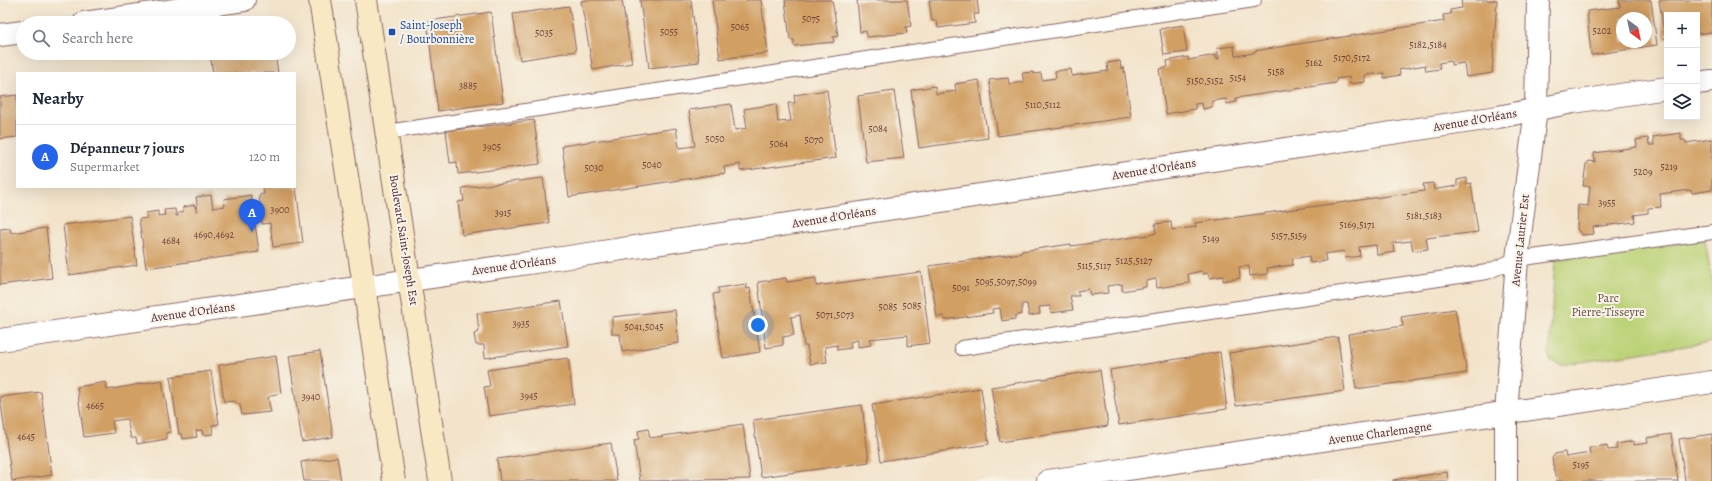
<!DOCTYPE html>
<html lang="en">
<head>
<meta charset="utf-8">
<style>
	:root { --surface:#fff; --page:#f2f2f3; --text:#1f2937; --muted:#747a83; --line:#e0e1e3; --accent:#2563eb }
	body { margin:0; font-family:Alegreya,serif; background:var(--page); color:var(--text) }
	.controls { position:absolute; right:12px; top:12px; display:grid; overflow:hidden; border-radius:0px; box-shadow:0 4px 16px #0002 }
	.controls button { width:36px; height:36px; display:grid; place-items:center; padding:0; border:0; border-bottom:1px solid var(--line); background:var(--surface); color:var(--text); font:20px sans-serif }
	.compass { position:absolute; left:1616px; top:12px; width:36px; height:36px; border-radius:50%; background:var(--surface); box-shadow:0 4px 16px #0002; rotate:147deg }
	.you { position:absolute; left:758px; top:325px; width:14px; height:14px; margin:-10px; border:3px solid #fff; border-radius:50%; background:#1a73e8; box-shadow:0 0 0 6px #1a73e833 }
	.badge { display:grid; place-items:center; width:26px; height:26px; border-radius:50%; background:var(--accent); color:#fff; font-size:13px; font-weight:700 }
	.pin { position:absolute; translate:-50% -33px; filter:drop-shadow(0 1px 2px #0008) }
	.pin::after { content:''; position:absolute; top:21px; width:14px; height:12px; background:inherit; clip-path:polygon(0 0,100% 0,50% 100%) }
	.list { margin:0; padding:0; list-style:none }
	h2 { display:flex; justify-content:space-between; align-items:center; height:52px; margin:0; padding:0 16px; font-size:17px }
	h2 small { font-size:13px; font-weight:400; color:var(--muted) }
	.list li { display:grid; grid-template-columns:26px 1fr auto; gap:12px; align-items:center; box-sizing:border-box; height:64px; padding:0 16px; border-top:1px solid var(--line) }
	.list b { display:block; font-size:15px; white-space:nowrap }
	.list p { margin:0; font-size:13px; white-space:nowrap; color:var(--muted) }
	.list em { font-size:13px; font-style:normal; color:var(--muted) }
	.icon { flex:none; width:22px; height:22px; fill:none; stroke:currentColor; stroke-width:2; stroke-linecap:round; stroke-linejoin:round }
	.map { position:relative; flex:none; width:1712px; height:481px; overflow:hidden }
	.search { position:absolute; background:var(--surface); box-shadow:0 4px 16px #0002; left:16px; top:16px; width:280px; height:44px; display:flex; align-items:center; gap:10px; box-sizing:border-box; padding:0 14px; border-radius:22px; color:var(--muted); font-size:15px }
	.panel { position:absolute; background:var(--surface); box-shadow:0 4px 16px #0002; left:16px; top:72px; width:280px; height:116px; border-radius:0px }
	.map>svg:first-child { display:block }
	.green { fill:#bcd277; stroke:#837851 }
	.building { fill:#d19f62; fill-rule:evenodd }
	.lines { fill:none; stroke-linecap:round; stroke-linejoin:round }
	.service-casing { stroke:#856463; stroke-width:16 }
	.minor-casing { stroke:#856463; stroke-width:24 }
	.secondary-casing { stroke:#856463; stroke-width:24 }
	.service { stroke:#fff; stroke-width:14 }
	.minor { stroke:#fff; stroke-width:22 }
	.secondary { stroke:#f8e8c3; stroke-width:22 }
	.transit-dot { fill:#1a4fb4; stroke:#f7f3e8; stroke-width:1.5 }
	.labels { text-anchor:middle; stroke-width:4; stroke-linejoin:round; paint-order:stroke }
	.number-label { font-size:10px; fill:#6c3f39 }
	.transit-label { font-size:12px; fill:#164399; stroke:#f7f3e8; text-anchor:start }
	.street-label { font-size:12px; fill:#4a1f2b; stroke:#f7f3e8 }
	.park-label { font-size:12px; fill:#664c3e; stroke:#f7f3e8 }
</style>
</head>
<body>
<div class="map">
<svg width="1712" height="481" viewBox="0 0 1712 481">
	<rect width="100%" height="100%" fill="#f7f3e8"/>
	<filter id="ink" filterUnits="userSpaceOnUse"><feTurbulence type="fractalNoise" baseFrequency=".025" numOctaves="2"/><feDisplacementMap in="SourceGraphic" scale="8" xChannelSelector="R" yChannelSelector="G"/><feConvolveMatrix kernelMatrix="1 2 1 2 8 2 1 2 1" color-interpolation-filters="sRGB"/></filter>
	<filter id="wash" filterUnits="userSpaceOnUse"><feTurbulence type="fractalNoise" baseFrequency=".012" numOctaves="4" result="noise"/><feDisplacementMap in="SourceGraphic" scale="16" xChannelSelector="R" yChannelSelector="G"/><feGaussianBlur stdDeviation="0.9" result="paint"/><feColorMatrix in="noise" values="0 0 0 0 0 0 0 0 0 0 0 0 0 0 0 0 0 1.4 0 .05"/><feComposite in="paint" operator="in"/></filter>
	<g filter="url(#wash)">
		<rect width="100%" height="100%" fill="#f3e3ca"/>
		<path class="green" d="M1705,240L1712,283V342L1561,365L1551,361L1549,356L1555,259Z"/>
		<g id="blocks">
			<path class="building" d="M586,0H622L632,63L593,70L581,1Z
				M640,0H691L699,62L649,68Z
				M712,0H761L768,53L720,59Z
				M785,0H832L838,36L833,37L834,42L794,46V40H790Z
				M857,0H907L911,26L906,27L907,33L867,37L866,31L860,32Z
				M929,0H977L979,14H974L975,23L938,28L937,21H932Z
				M1461,0H1497L1492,73L1466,77L1464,63L1451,65V61L1439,63L1440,69L1426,71L1425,65L1399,70L1400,75L1384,78V73L1365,75V82L1350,84L1349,77L1336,79V83L1236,98V102L1227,104L1226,99L1212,101V107L1203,109L1202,103L1195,104V109L1166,114L1159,69L1168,67L1167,61L1188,57V60L1216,55V59H1219L1217,48L1234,46L1235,56L1254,53V51L1444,21L1443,15L1451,14L1450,10L1462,8Z
				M1619,0H1651L1657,45L1591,55L1587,11L1620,7ZM1622,18H1646V42H1622Z
				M1659,0H1712V32L1697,34V15H1667V39H1665Z
				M569,6L576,51L520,60L513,14Z
				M491,12L503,102L438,111L427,21Z
				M1183,25L1187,52L1164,55L1160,29Z
				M224,53H275L278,73H213L210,55Z
				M1120,61L1121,69L1124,68L1131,117L998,136L989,80L1008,78L1009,84L1024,82L1022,73L1033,72L1034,74L1041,73L1042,80L1056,78L1055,71L1071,69L1072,76L1108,71L1107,63Z
				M979,80L988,138L919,148L911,90L935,86L936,94L956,91L955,84Z
				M827,90L836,158L740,171V164L724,167L725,173L569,197L562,146L676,128L679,148L695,146L689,110L731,104L735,130L747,128L744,109L776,104L778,122L791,121L788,103H795L794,95Z
				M894,91L904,158L866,162L858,96Z
				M17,95V137L0,139V97Z
				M534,120L540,164L458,174L457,162L450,163L446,131Z
				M1681,133V140H1685L1686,143L1712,139V190L1692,193L1691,190L1660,194L1661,207L1648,208V213L1634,215L1635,222L1593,227L1594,234L1582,235L1577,229L1578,205L1588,206L1590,186H1583L1586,164L1589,161L1595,162L1594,153L1637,147L1636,140L1648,138L1649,145H1654L1653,137Z
				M543,178L549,223L462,235L458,202L464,201L462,188Z
				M1467,178V184L1471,183L1478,232L1426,238L1428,249L1413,251L1411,241L1393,243L1394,252L1377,255L1376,245L1359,247L1360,256L1345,258L1344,251L1325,254L1326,261L1310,263L1309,256L1292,259L1293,265L1267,268L1268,274L1250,276L1249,266L1239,267L1240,278L1223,281V276L1209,278L1208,273L1202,274L1201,271L1188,274L1189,283L1157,288L1156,279L1146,281V287L1122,291V284L1107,286L1108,293L1090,295L1089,289L1077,291L1079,296H1070L1073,310L1051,313L1050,306L1039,307L1040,314L1029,316L1027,304H1022V314L1015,316V319L1002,321L1000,308L992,309L993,313L944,320V316L937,317L929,266L1021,253L1022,251L1071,244V246L1149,235L1156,233L1155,224L1171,222L1172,230L1196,227L1195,223L1424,191L1423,184L1433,183L1434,190L1438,189L1457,186V180Z
				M263,187H296L303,243L273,247L270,223L262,224L259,195L264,194Z
				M211,195L213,208L225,206L224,199L251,195L259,252L146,268L139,219L147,218L146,213L158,211V216L165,215L164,210L175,209L176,216H178V213L183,212V207L195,205L196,211H198L196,197Z
				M130,216L137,265L69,275L63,225Z
				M10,228L11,233L46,228L52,278L0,285V229Z
				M921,272L930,343L908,346V335L870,339L871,345L858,347V340L850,342L851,348L837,350V345L825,347L827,362L810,364L807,346H804L800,315L791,317L794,335L783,337V345L766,348L758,282L786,278L787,282L816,278V286Z
				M746,284L747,289L750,288L760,352L723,358L713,294L719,293L718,288Z
				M561,301L568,346L485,358L484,345H476L474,334L479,332L477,313Z
				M1455,309L1467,373L1356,389L1348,334L1403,326L1401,317Z
				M675,310L679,343L622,352L620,334H612V317Z
				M1338,337L1345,391L1236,406L1229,353Z
				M320,351L333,437L302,442L289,356Z
				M1220,352L1227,409L1119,425L1110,370Z
				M276,356L281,393L272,395L268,398L271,412L242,415L240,405L234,401L224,402L219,365Z
				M568,358L574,404L489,416L484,387L490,386L487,370Z
				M1100,370L1108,426L1000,442L991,387Z
				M211,371L219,424L212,425L213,434L203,435L202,430L196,431L197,437L183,439L182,434H179L170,377Z
				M162,380L171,432L166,433L167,439L137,444L136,438H131L127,419L112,421L114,433L84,437L77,387L106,382L107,390Z
				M981,388L989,444L881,461L872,405Z
				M41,392L52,475L12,481L0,397Z
				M862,405L869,462L761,477L753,420Z
				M743,424L750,479L640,481L634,440L639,439L638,431L648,429L650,438Z
				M1671,434L1678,481H1556L1552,458L1555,454L1565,452L1566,457L1590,453L1589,448L1607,445L1608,450L1617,449L1616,444L1634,441V445L1648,443L1647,438Z
				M1712,434V481H1685L1679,439Z
				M611,443L617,481H500L497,459Z
				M337,457L341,481H304L301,462Z
				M1447,472L1448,481H1393V480Z"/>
		</g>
	</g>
	<g filter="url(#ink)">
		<use href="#blocks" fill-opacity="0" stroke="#856463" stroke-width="1"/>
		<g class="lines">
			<g class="service-casing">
				<path id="service" d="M387,132L1254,0
					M962,348L1487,272L1517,259L1712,232"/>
			</g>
			<g class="minor-casing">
				<path id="minor" d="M84,23L244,0
					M0,35L23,32
					M1697,83L1712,81
					M0,340L549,260L1498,117L1573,102L1667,88
					M1048,481L1712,382
					M1506,481V414L1517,259L1536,109L1538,0"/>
			</g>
			<g class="secondary-casing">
				<path id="secondary" d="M320,0L394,481
					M366,0L440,481"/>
			</g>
			<use href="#service" class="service"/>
			<use href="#minor" class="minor"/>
			<use href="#secondary" class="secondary"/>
		</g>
	</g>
	<rect class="transit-dot" x="388" y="28" width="8" height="8" rx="2"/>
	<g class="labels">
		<g class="number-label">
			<text x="811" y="22">5075</text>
			<text x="740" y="30">5065</text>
			<text x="1602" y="34">5202</text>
			<text x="669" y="35">5055</text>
			<text x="544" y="36">5035</text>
			<text x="1428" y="48">5182,5184</text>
			<text x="1352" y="61">5170,5172</text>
			<text x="1314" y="66">5162</text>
			<text x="1276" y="75">5158</text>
			<text x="1238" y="81">5154</text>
			<text x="1205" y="84">5150,5152</text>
			<text x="468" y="89">3885</text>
			<text x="1043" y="108">5110,5112</text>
			<text x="878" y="132">5084</text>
			<text x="715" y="142">5050</text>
			<text x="814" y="143">5070</text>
			<text x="779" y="147">5064</text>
			<text x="492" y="150">3905</text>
			<text x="652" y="168">5040</text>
			<text x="1669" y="170">5219</text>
			<text x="594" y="171">5030</text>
			<text x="1643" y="175">5209</text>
			<text x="1607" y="206">3955</text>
			<text x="280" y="213">3900</text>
			<text x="503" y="216">3915</text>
			<text x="1424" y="219">5181,5183</text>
			<text x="1357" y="228">5169,5171</text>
			<text x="214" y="238">4690,4692</text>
			<text x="1289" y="239">5157,5159</text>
			<text x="1211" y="242">5149</text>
			<text x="171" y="244">4684</text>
			<text x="1134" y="264">5125,5127</text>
			<text x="1094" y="269">5115,5117</text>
			<text x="1006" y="285">5095,5097,5099</text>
			<text x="961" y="291">5091</text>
			<text x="912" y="309">5085</text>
			<text x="888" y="310">5085</text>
			<text x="835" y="318">5071,5073</text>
			<text x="521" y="327">3935</text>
			<text x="644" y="330">5041,5045</text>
			<text x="529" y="399">3945</text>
			<text x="311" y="400">3940</text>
			<text x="95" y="409">4665</text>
			<text x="26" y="440">4645</text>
			<text x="1581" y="468">5195</text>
		</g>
		<g class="transit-label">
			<text x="400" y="29">Saint-Joseph<tspan x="400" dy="14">/ Bourbonnière</tspan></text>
		</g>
		<g class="street-label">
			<text transform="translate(1475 120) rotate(-10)" y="4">Avenue d'Orléans</text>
			<text transform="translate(1154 169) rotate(-9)" y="4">Avenue d'Orléans</text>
			<text transform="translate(834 217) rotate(-9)" y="4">Avenue d'Orléans</text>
			<text transform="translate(404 240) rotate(81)" y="4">Boulevard Saint-Joseph Est</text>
			<text transform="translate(1520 240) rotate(-84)" y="4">Avenue Laurier Est</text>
			<text transform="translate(514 265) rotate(-8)" y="4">Avenue d'Orléans</text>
			<text transform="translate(193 312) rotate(-8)" y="4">Avenue d'Orléans</text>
			<text transform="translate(1380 433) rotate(-8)" y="4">Avenue Charlemagne</text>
		</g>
		<g class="park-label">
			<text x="1608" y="302">Parc<tspan x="1608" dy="14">Pierre-Tisseyre</tspan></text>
		</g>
	</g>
</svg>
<div class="controls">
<button>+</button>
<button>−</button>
<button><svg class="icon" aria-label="layers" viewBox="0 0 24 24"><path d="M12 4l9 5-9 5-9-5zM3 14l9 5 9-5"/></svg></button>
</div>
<svg class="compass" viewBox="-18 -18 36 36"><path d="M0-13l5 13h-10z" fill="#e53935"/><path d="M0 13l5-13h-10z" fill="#747a83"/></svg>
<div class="you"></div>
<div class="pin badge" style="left:252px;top:232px">A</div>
<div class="search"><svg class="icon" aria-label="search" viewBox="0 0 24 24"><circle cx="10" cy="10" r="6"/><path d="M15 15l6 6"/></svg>Search here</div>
<section class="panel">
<h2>Nearby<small></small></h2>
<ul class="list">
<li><span class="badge">A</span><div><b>Dépanneur 7 jours</b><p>Supermarket</p></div><em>120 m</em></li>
</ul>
</section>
</div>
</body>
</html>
